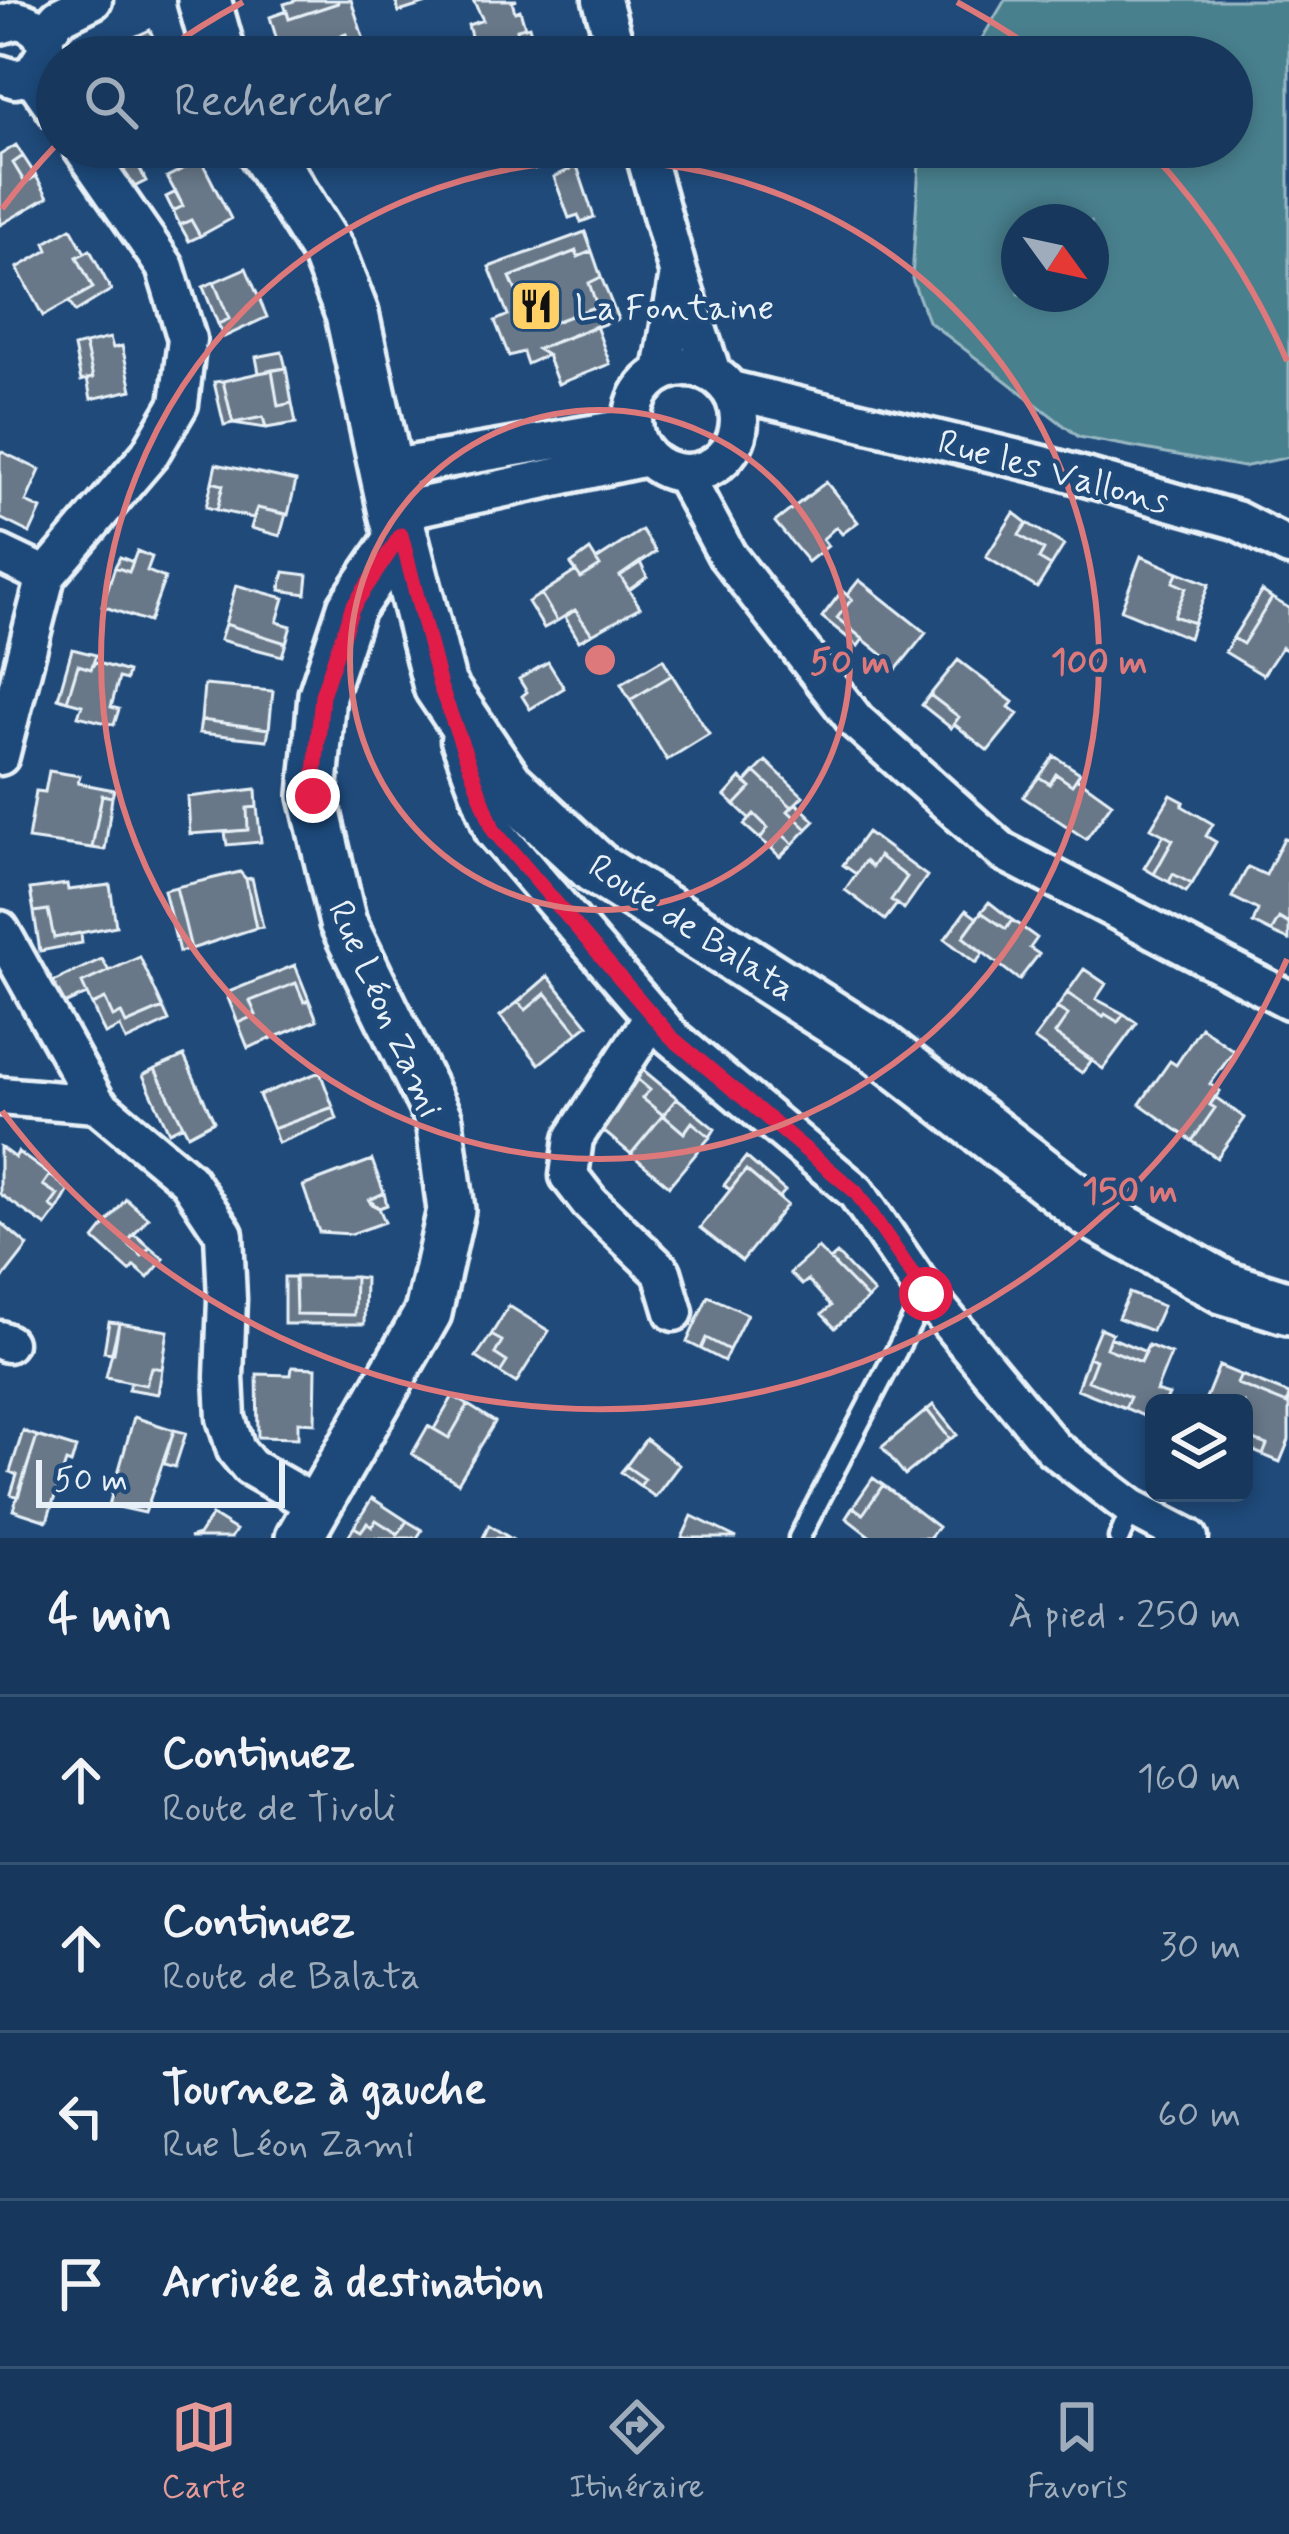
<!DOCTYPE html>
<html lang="fr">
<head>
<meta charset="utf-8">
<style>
	:root { --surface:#17385c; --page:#244365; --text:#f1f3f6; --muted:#9eacbb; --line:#365272; --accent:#e69b98 }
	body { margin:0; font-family:Mynerve,sans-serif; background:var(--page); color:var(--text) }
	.controls { position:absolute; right:36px; bottom:36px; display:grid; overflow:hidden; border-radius:18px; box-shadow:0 6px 18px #0003 }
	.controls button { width:108px; height:108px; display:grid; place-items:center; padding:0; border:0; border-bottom:3px solid var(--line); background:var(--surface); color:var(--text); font:60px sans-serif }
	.compass { position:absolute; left:1001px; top:204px; width:108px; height:108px; border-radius:50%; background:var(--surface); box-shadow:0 6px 18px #0003; rotate:123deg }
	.scale { position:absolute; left:36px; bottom:30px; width:249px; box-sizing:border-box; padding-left:12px; border:6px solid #e8f1f8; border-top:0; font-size:33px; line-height:42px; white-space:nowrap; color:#e8f1f8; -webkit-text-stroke:9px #1f4a7a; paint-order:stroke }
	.stop { position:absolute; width:36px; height:36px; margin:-27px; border:9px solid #e11d48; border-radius:50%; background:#fff }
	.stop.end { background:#e11d48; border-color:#fff; box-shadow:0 3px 12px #0008 }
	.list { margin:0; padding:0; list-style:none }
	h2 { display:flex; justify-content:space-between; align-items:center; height:156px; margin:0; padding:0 48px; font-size:51px }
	h2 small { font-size:39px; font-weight:400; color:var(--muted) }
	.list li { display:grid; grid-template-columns:78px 1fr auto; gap:36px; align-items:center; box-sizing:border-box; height:168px; padding:0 48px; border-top:3px solid var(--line) }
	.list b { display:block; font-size:45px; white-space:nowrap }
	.list p { margin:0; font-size:39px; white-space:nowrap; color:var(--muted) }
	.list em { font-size:39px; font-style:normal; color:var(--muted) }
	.icon { flex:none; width:66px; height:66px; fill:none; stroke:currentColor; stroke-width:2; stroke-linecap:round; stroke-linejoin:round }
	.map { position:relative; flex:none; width:1289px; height:1538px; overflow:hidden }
	.search { position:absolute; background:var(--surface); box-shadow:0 6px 18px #0003; left:36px; right:36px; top:36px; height:132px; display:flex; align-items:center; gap:30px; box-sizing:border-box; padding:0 42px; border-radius:66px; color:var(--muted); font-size:45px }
	.sheet { height:828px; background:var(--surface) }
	nav { display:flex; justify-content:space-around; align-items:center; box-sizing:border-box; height:168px; border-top:3px solid var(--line); background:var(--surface); font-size:33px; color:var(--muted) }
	nav a { display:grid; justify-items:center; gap:6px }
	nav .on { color:var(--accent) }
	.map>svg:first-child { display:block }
	.green { fill:#4a808e; stroke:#99b8c3; stroke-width:3; fill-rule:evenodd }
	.building { fill:#687888; stroke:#e8f1f8; stroke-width:3 }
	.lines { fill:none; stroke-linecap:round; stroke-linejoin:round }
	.service-casing { stroke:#e8f1f8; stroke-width:27 }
	.minor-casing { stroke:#e8f1f8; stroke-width:45 }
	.tertiary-casing { stroke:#e8f1f8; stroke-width:54 }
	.secondary-casing { stroke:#e8f1f8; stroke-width:60 }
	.service { stroke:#1f4a7a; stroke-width:18 }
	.minor { stroke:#1f4a7a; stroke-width:36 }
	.tertiary { stroke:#1f4a7a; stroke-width:45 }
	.secondary { stroke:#1f4a7a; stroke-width:51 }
	.route { stroke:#e11d48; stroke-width:15 }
	.ring { fill:none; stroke:#dd787b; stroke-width:6 }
	.labels { text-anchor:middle; stroke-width:9; stroke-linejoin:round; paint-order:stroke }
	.poi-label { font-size:36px; fill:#e8f1f8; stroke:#1f4a7a; text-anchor:start }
	.street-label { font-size:36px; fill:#e8f1f8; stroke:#1f4a7a }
	.centre { fill:#dd787b; stroke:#1f4a7a; stroke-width:6 }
	.ring-label { font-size:36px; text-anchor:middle; font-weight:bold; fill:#dd787b; stroke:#1f4a7a; stroke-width:9; stroke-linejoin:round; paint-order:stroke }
</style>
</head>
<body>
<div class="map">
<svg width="1289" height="1538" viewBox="0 0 1289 1538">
	<rect width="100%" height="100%" fill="#1f4a7a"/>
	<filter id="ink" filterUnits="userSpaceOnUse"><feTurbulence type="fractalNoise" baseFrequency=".00833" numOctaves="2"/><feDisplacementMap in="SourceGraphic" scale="24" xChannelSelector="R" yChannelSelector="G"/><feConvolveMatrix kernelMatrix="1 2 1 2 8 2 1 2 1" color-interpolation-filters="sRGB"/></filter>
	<g filter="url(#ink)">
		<path class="green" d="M1005,0H1289V457L1243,467L1079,437L928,321L912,279L920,147H1232V57H971ZM1019,222H1091V294H1019Z"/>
		<path class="building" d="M297,0H337L338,3L289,19L284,4Z
			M337,0H351L365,43L351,48L346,34L330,40L335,57H317L313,44L298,50L300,57H282L270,17L287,11L289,19L338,3Z
			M395,0H426L427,3L399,12Z
			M473,0H517L512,2L515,12L520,10L525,27L517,29L524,57H475L486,54L481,37L472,40L468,25L483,20Z
			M529,26L537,57H524L517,29Z
			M150,30L162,57H98L97,54Z
			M346,34L351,48L334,54L330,40Z
			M481,37L486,54L476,57L472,40Z
			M313,44L317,57H300L298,50Z
			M16,145L23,156L13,163L25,183L36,176L48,197L0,225V155Z
			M505,147H570L573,157L535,169L528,149L507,155Z
			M23,156L36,176L25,183L13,163Z
			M201,160L231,219L200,236L191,220L180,225L173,211L183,206L167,177Z
			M137,163L146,181L126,191L117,173Z
			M577,166L594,217L581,222L578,215L569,218L554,177Z
			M176,192L183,206L173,211L166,197Z
			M191,220L200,236L189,241L180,225Z
			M71,228L85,253L77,257L93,288L43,316L17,268L48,250L45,243Z
			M585,232L592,251L578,257L576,251L510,277L533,330L597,306L589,283L601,277L618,319L537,349L547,355L527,364L523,352L509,356L495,321L508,315L489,267Z
			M90,250L111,290L75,312L69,301L93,288L77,257Z
			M576,251L578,257L592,251L601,277L589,283L597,306L533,330L510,277Z
			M246,268L267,317L224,337L218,324L229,319L214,282Z
			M214,282L229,319L218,324L203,287Z
			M596,326L610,364L558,384L547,355L537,349Z
			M110,338L113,348L122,346L132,390L91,399L87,379L93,378L85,344Z
			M85,344L93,378L81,381L74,347Z
			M282,352L286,368L259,373L256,357Z
			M286,368L292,403L278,406L272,370Z
			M272,370L278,406L292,403L296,423L266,428L263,417L233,423L223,381Z
			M223,381L233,423L224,425L214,382Z
			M263,417L266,428L233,423Z
			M0,451L40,470L26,502L41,509L30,533L0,518Z
			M216,464L296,481L288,515L257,508L253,518L217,510L223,485L212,482Z
			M212,482L223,485L217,510L206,507Z
			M826,482L858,522L842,534L836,527L823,539L828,546L808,562L775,522Z
			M257,508L286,514L280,536L251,528Z
			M1014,513L1027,523L1019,535L1044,550L1039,559L1051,566L1037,588L986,557Z
			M1027,523L1064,545L1051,566L1039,559L1044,550L1019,535Z
			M642,530L656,552L620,576L640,607L592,634L575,610L557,621L541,594L576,571L581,578L600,566L596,560Z
			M590,550L600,566L581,578L571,564Z
			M137,551L152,557L147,571L165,578L149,622L102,606L115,567L129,572Z
			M1141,556L1178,572L1173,582L1186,588L1174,616L1194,623L1189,638L1121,610Z
			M120,557L133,562L129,572L115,567Z
			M640,562L647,577L629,590L620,576Z
			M284,572L308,575L306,594L280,590Z
			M1178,572L1209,584L1194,623L1174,616L1186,588L1173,582Z
			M859,580L926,633L895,671L879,661L884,656L837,618L852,599L847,595Z
			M236,585L284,598L277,622L291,626L286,643L225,624Z
			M842,591L852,599L837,618L863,639L858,646L822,617Z
			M1262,591L1272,598L1243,644L1233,638Z
			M541,594L557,621L544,628L528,602Z
			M1272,598L1289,608V652L1282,647L1263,675L1225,652L1233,638L1243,644Z
			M575,610L592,634L579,641L565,617Z
			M225,624L286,643L282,656L220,640Z
			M72,649L96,655L91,669L78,665L67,701L58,698Z
			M663,659L672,675L630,700L621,684Z
			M958,660L1013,702L1009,707L1018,714L988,751L954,724L959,717L930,695Z
			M95,662L128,672L126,680L119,678L111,707L119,709L114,725L78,716L82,705L67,701L78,665L91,669Z
			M548,662L564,688L530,709L522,696L527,692L519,679Z
			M672,675L709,734L667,760L630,700Z
			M204,685L273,691L269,729L201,720Z
			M930,695L959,717L951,728L922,705Z
			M201,720L269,729L267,740L199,733Z
			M1054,756L1080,773L1072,785L1056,774L1050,784L1039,777Z
			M766,761L803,796L792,807L755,772Z
			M49,771L80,776L78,783L114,790L112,797L102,795L92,848L28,839L36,791L45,792Z
			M755,772L792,807L788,811L807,829L793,844L783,835L771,848L760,839L768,828L754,814L750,819L735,805L751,788L745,783Z
			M1056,774L1072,785L1077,778L1112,803L1086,839L1023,797L1039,777L1050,784Z
			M741,778L751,788L735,805L725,796Z
			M256,789L257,807L247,808L248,830L190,834L188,797Z
			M102,795L112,797L105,850L92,848Z
			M1171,795L1184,802L1182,806L1213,824L1206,836L1216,842L1192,884L1173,874L1169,882L1154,874L1173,840L1151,828Z
			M796,803L815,821L807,829L788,811Z
			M257,807L261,842L227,845L225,832L248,830L247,808Z
			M754,814L768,828L760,839L744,825Z
			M867,832L927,876L904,909L891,900L907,877L879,856L872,867L865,861L856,874L843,865Z
			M783,835L793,844L780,857L771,848Z
			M1164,835L1173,840L1154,874L1144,868Z
			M1284,838L1289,841V924L1279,918L1271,932L1253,923L1258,910L1232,897L1248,867L1266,875Z
			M879,856L907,877L891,900L897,904L885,920L845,890L865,861L872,867Z
			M240,872L246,879L256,928L191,949L176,887Z
			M1173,874L1192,884L1186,892L1169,882Z
			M252,878L263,927L256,928L246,879Z
			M67,884L68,890L110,885L116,926L54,938L48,910L34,912L30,889Z
			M176,887L191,949L179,952L164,890Z
			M989,902L1012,920L1006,929L981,912Z
			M48,910L54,938L81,933L82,943L40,951L34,912Z
			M966,910L977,918L963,937L983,953L976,963L945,939Z
			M981,912L1006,929L1012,920L1037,938L1030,948L1039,954L1019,980L963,937Z
			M1279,918L1289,924V940L1271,932Z
			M140,957L163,1008L126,1024L121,1013L113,1017L105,999L92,1005L82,983Z
			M102,959L109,971L82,983L87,994L64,1004L53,982Z
			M295,965L309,1000L304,1002L296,983L250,1001L256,1015L238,1023L226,993Z
			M1084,969L1106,984L1096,999L1124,1014L1118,1022L1105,1014L1103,1017L1067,993Z
			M548,976L588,1025L578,1033L546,993L526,1010L518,1002Z
			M296,983L304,1002L309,1000L317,1020L248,1048L238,1023L256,1015L250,1001Z
			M546,993L578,1033L539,1064L500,1016L518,1002L526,1010Z
			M1067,993L1103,1017L1105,1014L1118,1022L1124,1014L1137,1023L1103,1069L1055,1034L1068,1015L1057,1008Z
			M105,999L113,1017L121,1013L126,1024L163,1008L169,1021L126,1041L120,1027L105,1034L92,1005Z
			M1057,1008L1068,1015L1055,1034L1092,1060L1082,1073L1034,1039Z
			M1201,1027L1234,1051L1210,1084L1220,1091L1210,1105L1215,1108L1192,1141L1140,1104L1170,1061L1176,1065Z
			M184,1056L214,1121L188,1135L155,1069Z
			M636,1064L677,1098L663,1115L642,1098L650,1090L630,1073Z
			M155,1069L183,1125L169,1132L143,1075Z
			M320,1072L333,1107L273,1129L259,1095Z
			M630,1073L650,1090L642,1098L663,1115L631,1154L591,1121Z
			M1215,1097L1245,1118L1217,1158L1192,1141L1215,1108L1210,1105Z
			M677,1098L715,1129L710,1137L692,1122L684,1133L663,1115Z
			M333,1107L337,1119L278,1143L273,1129Z
			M663,1115L684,1133L692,1122L710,1137L669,1186L631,1154Z
			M0,1147L15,1158L18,1152L50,1175L43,1185L58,1195L50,1206L57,1211L46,1226L0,1194Z
			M746,1157L785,1191L779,1198L746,1170L730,1190L724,1185Z
			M372,1160L384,1193L369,1200L379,1208L385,1222L351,1234L319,1232L303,1186Z
			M746,1170L787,1205L742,1261L700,1228Z
			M50,1175L69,1190L57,1211L50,1206L58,1195L43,1185Z
			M384,1193L387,1205L379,1208L371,1204L369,1200Z
			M126,1199L148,1218L127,1243L142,1256L150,1247L164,1259L148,1278L134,1266L130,1271L94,1239Z
			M0,1222L28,1246L0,1282Z
			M134,1234L150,1247L142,1256L127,1243Z
			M818,1248L868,1299L835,1328L822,1314L831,1306L808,1280L802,1285L790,1273Z
			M837,1254L874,1293L868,1299L830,1260Z
			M284,1277H295L296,1314L354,1315L355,1277L365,1278L364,1324H284Z
			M295,1277H355L354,1315L296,1314Z
			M1129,1293L1163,1306L1152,1331L1118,1318Z
			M708,1296L747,1314L729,1350L706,1338L701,1349L687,1342Z
			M509,1306L549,1331L516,1383L500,1373L507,1362L495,1354L502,1341L491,1335Z
			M109,1322L119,1323L114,1353L104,1352Z
			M119,1323L168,1331L162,1369L151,1367L146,1385L106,1377Z
			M1100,1328L1112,1333L1106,1348L1141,1362L1148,1345L1171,1354L1156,1391L1169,1395L1165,1403L1151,1405L1146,1417L1125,1408L1130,1397L1088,1381L1096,1360L1088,1357Z
			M491,1335L502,1341L495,1354L507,1362L500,1373L476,1357Z
			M1110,1337L1146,1352L1141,1362L1106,1348Z
			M706,1338L729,1350L724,1361L701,1349Z
			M1088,1357L1096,1360L1088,1381L1130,1397L1125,1408L1077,1389Z
			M1219,1366L1241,1375L1237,1384L1287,1404L1289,1401V1440L1280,1462L1263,1455L1267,1445L1244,1436V1403H1204Z
			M151,1367L162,1369L158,1394L128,1389L131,1382L146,1385Z
			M292,1367L316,1368L315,1423L298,1422V1438L258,1437L257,1374L291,1375Z
			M1241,1375L1289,1394L1287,1404L1237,1384Z
			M453,1396L468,1405L449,1438L434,1429Z
			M468,1405L495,1422L458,1483L412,1454L428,1426L449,1438Z
			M933,1405L957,1435L950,1439L927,1410Z
			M927,1410L950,1439L905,1475L882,1447Z
			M134,1417L174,1430L145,1513L109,1505Z
			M174,1430L186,1433L175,1467L164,1464Z
			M23,1431L37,1436L18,1497L11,1494L17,1475L10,1472Z
			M37,1436L76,1448L71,1464L66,1462L47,1521L13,1510Z
			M1244,1436L1267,1445L1263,1455L1244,1447Z
			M646,1439L679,1465L655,1497L640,1486L645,1479L626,1466Z
			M626,1466L645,1479L640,1486L621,1472Z
			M873,1478L883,1485L863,1514L853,1507Z
			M883,1485L938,1527L929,1538H872L846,1518L853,1507L863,1514Z
			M372,1498L407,1521L398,1534L376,1520L372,1527L367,1523L361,1531L354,1527Z
			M212,1515L236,1530L231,1538H189L199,1535Z
			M692,1516L737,1538H682Z
			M376,1520L398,1534L407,1521L422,1530L417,1538H347L354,1527L361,1531L367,1523L372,1527Z
			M489,1525L510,1538H483Z"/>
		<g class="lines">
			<g class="service-casing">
				<path id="service" d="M799,1538L926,1294
					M1119,1538L1132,1508"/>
			</g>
			<g class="minor-casing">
				<path id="minor" d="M602,0L618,57
					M0,25L17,20C35,24 46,33 46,53L32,75L15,79L0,74
					M43,35L59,17L93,0
					M32,75L57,111
					M643,147L679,275L712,373
					M633 420a53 53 0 1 1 106 0a53 53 0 1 1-106 0Z
					M662,372L678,279
					M731,390L1043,465L1236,520L1289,547
					M387,469L633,427
					M683,473L727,555L856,721L1002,851L1289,1000
					M395,512L647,457
					M0,554L46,576
					M460,740L494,831L671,1037L856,1192L926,1294L1053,1448L1132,1508L1189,1538
					M0,756L46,576L149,455L179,404L187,339L165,267L82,147
					M0,930L97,1104L188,1180L224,1234L227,1299L224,1377L226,1418L236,1450L250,1467L318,1506
					M653,1017L574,1138L569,1176L590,1203L662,1272L674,1312
					M0,1096L97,1104
					M0,1340L7,1343"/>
			</g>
			<g class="tertiary-casing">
				<path id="tertiary" d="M299,1538L428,1313L451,1210L439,1120L343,923L313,796L322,695L351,608L401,535"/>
			</g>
			<g class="secondary-casing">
				<path id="secondary" d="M204,0L220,57
					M262,147L328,252L352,314L395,512L440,686L507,785L596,868L878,1047L1092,1213L1225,1288L1289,1308"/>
			</g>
			<use href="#service" class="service"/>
			<use href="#minor" class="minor"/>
			<use href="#tertiary" class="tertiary"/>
			<use href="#secondary" class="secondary"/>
		</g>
	</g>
	<g class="lines" filter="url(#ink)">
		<path class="route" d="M313,796L322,695L352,608L401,535L440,686L494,831L671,1037L856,1192L926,1294"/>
	</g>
	<g class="ring">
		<circle cx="600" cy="660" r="250"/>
		<circle cx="600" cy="660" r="499"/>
		<path d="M1287 959A749 749 0 0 1 2 1111M2 209A749 749 0 0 1 57 144M160 54A749 749 0 0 1 243 2M957 2A749 749 0 0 1 1040 54M1148 149A749 749 0 0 1 1287 361"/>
	</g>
	<defs>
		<g id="restaurant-square" transform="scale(2.7)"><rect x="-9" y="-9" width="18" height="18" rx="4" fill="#ffd166" stroke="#1f4a7a"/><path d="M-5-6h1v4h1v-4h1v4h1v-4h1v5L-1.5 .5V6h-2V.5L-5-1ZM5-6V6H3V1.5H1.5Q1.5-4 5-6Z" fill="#111"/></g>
	</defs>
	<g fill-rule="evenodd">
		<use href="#restaurant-square" x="536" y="306"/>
	</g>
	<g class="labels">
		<g class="poi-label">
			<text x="575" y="319">La Fontaine</text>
		</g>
		<g class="street-label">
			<text transform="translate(1054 470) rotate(15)" y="13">Rue les Vallons</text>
			<text transform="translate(693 926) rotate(33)" y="13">Route de Balata</text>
			<text transform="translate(387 1008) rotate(66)" y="13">Rue Léon Zami</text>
		</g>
	</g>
	<circle cx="600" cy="660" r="18" class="centre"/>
	<g class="ring-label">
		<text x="850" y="673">50 m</text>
		<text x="1099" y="673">100 m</text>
		<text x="1130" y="1202">150 m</text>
	</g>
</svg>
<div class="controls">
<button><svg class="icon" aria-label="layers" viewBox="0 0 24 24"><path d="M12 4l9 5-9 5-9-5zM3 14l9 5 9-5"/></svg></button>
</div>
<svg class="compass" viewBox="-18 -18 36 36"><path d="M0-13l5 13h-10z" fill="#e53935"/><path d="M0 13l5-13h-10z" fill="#9eacbb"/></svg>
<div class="scale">50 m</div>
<div class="stop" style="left:926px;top:1294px"></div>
<div class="stop end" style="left:313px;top:796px"></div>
<div class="search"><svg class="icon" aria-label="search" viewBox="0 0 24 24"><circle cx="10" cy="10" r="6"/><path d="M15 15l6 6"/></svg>Rechercher</div>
</div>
<section class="sheet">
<h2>4 min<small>À pied · 250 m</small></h2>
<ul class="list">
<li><svg class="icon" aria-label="ahead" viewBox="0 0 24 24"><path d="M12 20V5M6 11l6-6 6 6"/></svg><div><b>Continuez</b><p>Route de Tivoli</p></div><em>160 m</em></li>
<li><svg class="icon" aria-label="ahead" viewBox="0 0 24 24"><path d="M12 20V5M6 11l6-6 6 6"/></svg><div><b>Continuez</b><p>Route de Balata</p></div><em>30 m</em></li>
<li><svg class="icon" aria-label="left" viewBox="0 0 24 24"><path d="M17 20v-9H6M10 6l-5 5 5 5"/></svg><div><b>Tournez à gauche</b><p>Rue Léon Zami</p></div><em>60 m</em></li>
<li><svg class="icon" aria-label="arrive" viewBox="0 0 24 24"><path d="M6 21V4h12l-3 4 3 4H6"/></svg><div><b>Arrivée à destination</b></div></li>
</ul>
</section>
<nav>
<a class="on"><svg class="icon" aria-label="map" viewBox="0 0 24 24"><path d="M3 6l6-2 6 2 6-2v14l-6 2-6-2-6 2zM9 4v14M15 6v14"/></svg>Carte</a>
<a><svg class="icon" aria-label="directions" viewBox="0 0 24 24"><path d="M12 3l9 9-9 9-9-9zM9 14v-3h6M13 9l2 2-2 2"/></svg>Itinéraire</a>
<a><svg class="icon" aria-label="saved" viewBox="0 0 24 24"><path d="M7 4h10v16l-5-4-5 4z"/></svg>Favoris</a>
</nav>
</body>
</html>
